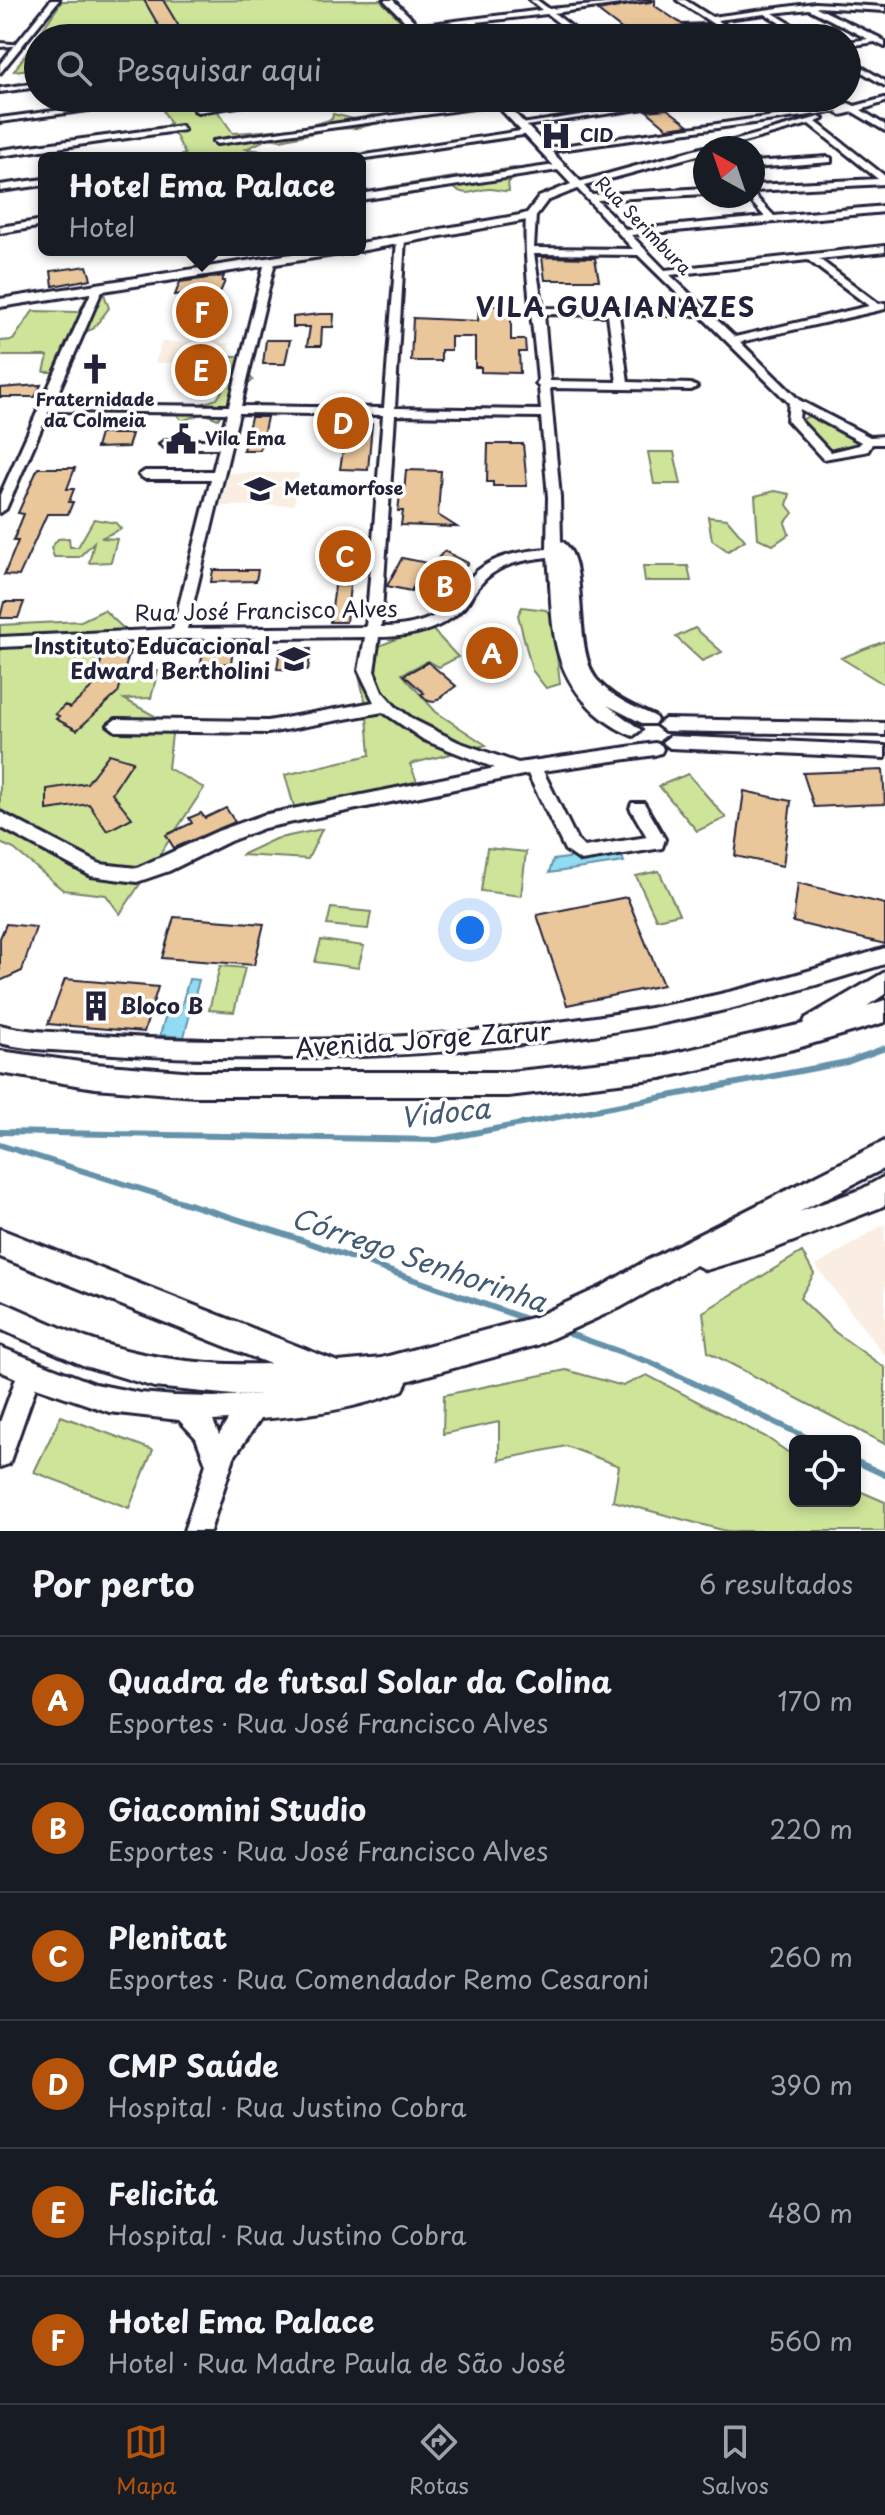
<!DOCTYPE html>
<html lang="pt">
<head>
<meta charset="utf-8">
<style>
	:root { --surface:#171b24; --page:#20242c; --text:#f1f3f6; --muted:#9ea1a6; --line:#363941; --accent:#b45309 }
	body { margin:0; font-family:"Playpen Sans",sans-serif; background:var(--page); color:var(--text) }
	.controls { position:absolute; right:24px; bottom:24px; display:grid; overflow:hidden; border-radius:12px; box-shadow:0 4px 12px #0003 }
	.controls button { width:72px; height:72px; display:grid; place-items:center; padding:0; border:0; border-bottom:2px solid var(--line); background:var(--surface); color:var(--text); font:40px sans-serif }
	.compass { position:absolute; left:693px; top:136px; width:72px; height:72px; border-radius:50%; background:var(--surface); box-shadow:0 4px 12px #0003; rotate:320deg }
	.you { position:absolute; left:470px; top:930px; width:28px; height:28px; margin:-20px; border:6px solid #fff; border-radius:50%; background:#1a73e8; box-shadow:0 0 0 12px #1a73e833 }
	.badge { display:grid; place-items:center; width:52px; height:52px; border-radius:50%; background:var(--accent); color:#fff; font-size:26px; font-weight:700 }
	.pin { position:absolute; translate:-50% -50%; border:4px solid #fff; box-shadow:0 2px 8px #0006 }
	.popup { position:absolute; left:38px; top:152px; width:328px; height:104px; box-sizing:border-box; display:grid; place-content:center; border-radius:12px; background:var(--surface); filter:drop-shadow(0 2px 6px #0005); font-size:26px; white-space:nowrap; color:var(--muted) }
	.popup b { font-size:30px; color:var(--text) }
	.popup::after { content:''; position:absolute; left:50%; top:100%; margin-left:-16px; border:16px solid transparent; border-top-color:var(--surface) }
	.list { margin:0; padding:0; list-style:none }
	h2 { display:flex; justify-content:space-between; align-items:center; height:104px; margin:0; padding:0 32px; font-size:34px }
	h2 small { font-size:26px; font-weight:400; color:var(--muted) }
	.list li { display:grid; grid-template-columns:52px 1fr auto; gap:24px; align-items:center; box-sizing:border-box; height:128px; padding:0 32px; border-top:2px solid var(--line) }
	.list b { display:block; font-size:30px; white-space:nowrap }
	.list p { margin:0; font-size:26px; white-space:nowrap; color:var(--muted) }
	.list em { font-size:26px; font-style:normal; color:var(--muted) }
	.icon { flex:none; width:44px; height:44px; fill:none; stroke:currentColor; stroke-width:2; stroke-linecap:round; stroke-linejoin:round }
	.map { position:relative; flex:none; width:885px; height:1531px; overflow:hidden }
	.search { position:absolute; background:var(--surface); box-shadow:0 4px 12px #0003; left:24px; right:24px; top:24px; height:88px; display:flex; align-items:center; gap:20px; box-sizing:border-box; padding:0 28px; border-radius:44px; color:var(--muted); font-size:30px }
	.sheet { height:872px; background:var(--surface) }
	nav { display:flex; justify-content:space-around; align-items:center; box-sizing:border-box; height:112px; border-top:2px solid var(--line); background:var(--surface); font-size:22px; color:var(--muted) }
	nav a { display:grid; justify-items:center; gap:4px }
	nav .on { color:var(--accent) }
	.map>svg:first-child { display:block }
	.built { fill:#f9eee1 }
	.green { fill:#cee499; stroke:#78836a; stroke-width:2 }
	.water { fill:#91dcf2; stroke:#6592a9; stroke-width:2 }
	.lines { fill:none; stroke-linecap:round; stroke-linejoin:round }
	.stream { stroke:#6592a9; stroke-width:6 }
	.building { fill:#eac69b; stroke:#22223b; stroke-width:2 }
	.minor-casing { stroke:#22223b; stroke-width:6 }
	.major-casing { stroke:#22223b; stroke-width:6 }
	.minor { fill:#fff; fill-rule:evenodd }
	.major { fill:#fff; fill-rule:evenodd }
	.labels { text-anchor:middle; stroke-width:7; stroke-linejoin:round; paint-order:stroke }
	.far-poi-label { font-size:18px; font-weight:bold; fill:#22223b; stroke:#fff; text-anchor:start }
	.far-street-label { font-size:18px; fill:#22223b; stroke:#fff }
	.street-label { font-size:22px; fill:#22223b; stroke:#fff }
	.poi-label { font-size:22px; font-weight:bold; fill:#22223b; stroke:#fff; text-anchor:end }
	.far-district-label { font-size:26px; font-weight:bold; letter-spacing:2px; fill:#22223b; stroke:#fff }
	.near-street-label { font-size:26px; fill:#22223b; stroke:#fff }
	.near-water-label { font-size:28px; font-style:italic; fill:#435a72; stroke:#fff }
</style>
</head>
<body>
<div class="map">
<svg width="885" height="1531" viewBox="0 0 885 1531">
	<rect width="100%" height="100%" fill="#fff"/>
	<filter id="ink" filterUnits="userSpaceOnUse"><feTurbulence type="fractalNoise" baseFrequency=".0125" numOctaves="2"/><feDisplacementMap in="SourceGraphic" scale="16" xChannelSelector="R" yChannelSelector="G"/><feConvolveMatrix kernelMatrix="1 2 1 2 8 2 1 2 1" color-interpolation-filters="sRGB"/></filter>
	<g filter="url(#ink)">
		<path class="built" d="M162,342L230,343L224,363H155Z
			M228,473H299L294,505L221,506Z
			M885,1224V1356L816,1266Z"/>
		<path class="green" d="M380,0L406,26L304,38H38V68L14,71L62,1Z
			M156,98H208L233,133C268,130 301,130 332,119L333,114L358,120L372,115L399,118L358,128L332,129L281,140L269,138L246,149L264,151L268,158H174L185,154L175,134L167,133L163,128L170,123Z
			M514,168L520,169L516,178L508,182L509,191C501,192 497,189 490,189C473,189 469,199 452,187L403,196L389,187L460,176L465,182L481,179V173Z
			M104,294L109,308L93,329L79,334L55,372H44L48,356H0V341L13,340L33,311L79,312L86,298Z
			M232,356H246L243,369L253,380L229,403L218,419L203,413L182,421L175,412L217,399L222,391L205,392V385L227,379Z
			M809,416L819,417L856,437L858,446L829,452L799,421Z
			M648,452H674L681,484H654Z
			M775,491L790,494L787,505L793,513L785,523L789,534L773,545L758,538L755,496Z
			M708,517L727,519L745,540L728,551L712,540Z
			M94,519L116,523L121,529L101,538L117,539L111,562L89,563L94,542L79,557H54L51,548L58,539L69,538L70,547H78Z
			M643,566H688L691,581H645Z
			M522,607L546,610L553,619L560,684L546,688L532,670L518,615Z
			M104,610L123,628L115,643L121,682L125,670L158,671L151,698L124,699L173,726L168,768L204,788L120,914L106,895L63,890L14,849L0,843V625L81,621Z
			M429,626L458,657L439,667L428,661L402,674L436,712L486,745L410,764L420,789L295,810L285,775L370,755L366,704L358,672L364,652Z
			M695,628L722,652L702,661L676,637Z
			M885,641V685L841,658Z
			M688,774L726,818L697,831L659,786Z
			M322,829L308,859L241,855L275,839Z
			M487,848L526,852L521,896L481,891Z
			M659,871L679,914L656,919L636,876Z
			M331,908L371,912L368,929L327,925Z
			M321,940L364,946L358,968L315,962Z
			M220,966L245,968L234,1012L209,1010Z
			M802,1252L814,1274L800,1298L835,1332L885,1368V1444L708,1352L703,1312Z
			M566,1370L623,1386L647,1375L766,1437L795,1457V1501H855V1489L885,1502V1531H726L613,1501L619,1466L566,1446L499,1460V1422L443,1434L444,1395Z
			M61,1416L153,1450L129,1508L34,1472Z"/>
		<path class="water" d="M620,851L624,862L549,873L553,860Z
			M189,979L199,980L184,1037L160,1035L166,1014H179Z"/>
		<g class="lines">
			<path class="stream" d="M0,1132L437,1140L847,1062L885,1048
				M0,1145L281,1233L529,1320
				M564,1332L652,1363L814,1441
				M855,1461L885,1475"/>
		</g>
		<path class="building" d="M144,0H163L181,30L160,28Z
			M655,0V6L682,24L707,23L628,34L598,11Z
			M667,109L689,125L667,128L647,111Z
			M542,257L595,258L599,280H545Z
			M87,266L91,279L53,286L51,271Z
			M224,276L222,281H225L216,302H198L201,292L175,295L180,282Z
			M479,305L511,307V340H525L526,352H519L520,373L481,372V367H475V337H451V350H441V361H411L413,318L478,321Z
			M320,314H334L333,327H322L321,346H307L310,327H293V317Z
			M266,340H290L285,364H263Z
			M41,385L35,397H0V388Z
			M251,417H267L260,450H243Z
			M337,417L349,418L348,424H372L368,470L340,469L343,451H334Z
			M100,434H132L128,447L96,448Z
			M488,444H523L527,486H493V482H487Z
			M38,468H75L67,489H74L69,502H73L68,514H47L19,576L4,575L18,541H13L24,514L18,513Z
			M406,470L441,471L438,515L457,527L401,525L403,511H398L400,494H404Z
			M444,551L468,563L455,578L429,569Z
			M402,558L427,563L411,591L387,586Z
			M213,570H258L256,581L211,582Z
			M335,586H350L346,622H330Z
			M4,602H24L18,618H0Z
			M280,649H311L308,670L277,669Z
			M203,650H233L231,663L218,664L217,676H199Z
			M104,651H130L118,693L77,730L56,719L59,716L55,714L65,705L70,708L94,686Z
			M428,662L456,686L434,702L428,701L421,694L424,693L404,675Z
			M109,754L133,761L112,793L132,818L107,831L89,804L47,810V789L87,783Z
			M883,770L885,804L855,805L814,807L803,773Z
			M744,791L791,801L783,866L735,856Z
			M226,808L235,822L174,848L166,835L192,823L189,818L201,813L205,818Z
			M798,883L885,904V944L793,922Z
			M627,897L663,985L567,1005L537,915Z
			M174,917L264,924L254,965L162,958Z
			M6,924L36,927L22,971L0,981V938Z
			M65,979L158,987L144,1032L48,1024Z"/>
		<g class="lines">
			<g class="minor-casing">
				<path id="minor" d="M530,0H537L549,9L650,0L554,13L586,38H578L547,14L476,22L495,38H487L468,23L342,38H320L542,10Z
					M677,0H685L712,17L815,3L885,7V11L816,7L880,38L885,42V47L875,42L847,46V42L868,39L809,9L773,13L814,38H805L765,14L717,20L745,38H736L721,28L645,38H624L715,25Z
					M0,43L24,45L0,47Z
					M847,58L885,81V86L847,63Z
					M38,83V87L0,92V88Z
					M154,98L169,99L0,122V118Z
					M270,98H291L198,112L194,110Z
					M692,98H712L519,127L515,125Z
					M885,98V102L861,110L885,125V131L853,112L841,115L837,113L839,111L545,152L541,149L844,106L848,103L855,106Z
					M499,100L502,104L217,144L213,141Z
					M819,117L823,119L816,122L885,176V184L753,191V185L878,179L809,124L722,148H708Z
					M181,126L184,130L0,156V150Z
					M527,130L530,134L360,159L346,158Z
					M705,147L707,148L705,153L584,186L592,195L705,188V194L597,200L626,230L765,217L746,196H753V194L774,216L885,206V212L631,235L665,270L885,246V252L819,259L879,304L885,303V309L740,342L799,400L870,437L885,436V444H872L868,451L864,452L823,459L787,420L789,403L700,315H619L628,382L691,384L697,387L691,390L550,388L560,497L561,541C591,557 571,647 597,680C612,698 634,707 654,716L657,720L654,724H644L607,705L641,730L633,736C620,731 606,722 596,713C546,667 554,619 548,557C524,560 496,564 480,585C473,593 469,603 461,610C440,631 408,637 379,637L374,671L382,691L395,706L414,720L458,742L518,763L655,743L661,745L663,749L661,753L655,755L543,771L577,840L584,847L647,837L630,808L632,803H644L665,839L662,848L581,861L565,850L528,774L264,828L230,841L169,871L137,882L91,876L0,827V812L100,864L137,868L218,831L263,815L495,768L424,740L383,712L268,733L116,731L108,725L116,719L268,721L374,702L359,671L365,637L179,639L0,647V637L173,629L211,479H145L139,475L145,471H213L219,448H166L160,444L166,440H220L227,413L49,411L6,509L0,513V495L94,286L103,288L53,404L229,406L265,262L270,259L275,262L241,406L384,408L397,240L405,238L395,408L541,410L539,387L536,384L538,381C534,326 523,270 526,215L531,212L536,215L534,248L633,249L574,185L575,183ZM534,254L638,255L693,309L543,308ZM808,260L869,306L735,337L670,275ZM544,314L608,315L617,382L550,381ZM800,409L861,442L859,445L830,452L799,419ZM239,413L383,415L366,627L187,629ZM395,415L541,417L548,497L547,549C523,551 497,555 477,571C469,578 465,587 459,596C441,620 409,627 381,627Z
					M828,157L831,158V162L753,168V162Z
					M562,164L565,165V169L360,200V194Z
					M44,179V185L0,191V185Z
					M44,220V226L0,233V227Z
					M665,719L885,723V735L665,731L657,725Z
					M670,736L885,746V758L670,748L662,742Z
					M885,948V964C829,981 773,999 716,1012C553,1049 385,1060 217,1058C173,1058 128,1055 84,1052C56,1050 27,1050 0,1043V1025C27,1032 56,1032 84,1034C128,1037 173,1040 217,1040C384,1042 552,1031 716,995C773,982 829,965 885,948Z
					M0,1347L95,1384L140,1393L175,1396L214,1397L293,1392L365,1379L395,1370L403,1374L407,1382L403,1390C358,1409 309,1415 260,1419L234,1457L210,1531H184L206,1464L196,1438L179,1420L109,1412L36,1387L9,1464L0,1467V1422L16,1378L0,1371ZM228,1420L219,1435L213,1421Z"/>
			</g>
			<g class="major-casing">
				<path id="major" d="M51,0H59L0,73V64Z
					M384,0H393L431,38H422Z
					M490,98H500L582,183V187L547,201L535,217L527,220L360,251L358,250L360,243L520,215L527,213L539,197L571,184Z
					M317,250H346L340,254L0,307V299Z
					M885,972V994L867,1006L885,1000V1022L794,1049L661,1078L508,1096H195L95,1088L0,1073V1051L95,1064L195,1072H508L661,1056L803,1024L806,1018Z
					M885,1141V1168L799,1212L862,1189L885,1176V1205L879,1208L763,1253L706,1270L696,1265L621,1307L537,1345L381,1388L338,1392L233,1395L154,1387L85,1366L0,1329V1301C29,1313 57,1327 86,1338C145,1359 207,1366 270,1364L0,1257V1229L338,1362L381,1358L535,1317L601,1287L642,1263Z"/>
			</g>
			<use href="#minor" class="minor"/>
			<use href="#major" class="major"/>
		</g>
	</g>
	<defs>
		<g id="hospital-bare" transform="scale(2.4)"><path d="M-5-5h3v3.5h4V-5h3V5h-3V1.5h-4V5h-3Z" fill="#22223b" stroke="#fff" stroke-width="2.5" paint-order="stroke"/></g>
		<g id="church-bare" transform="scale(2.4)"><path d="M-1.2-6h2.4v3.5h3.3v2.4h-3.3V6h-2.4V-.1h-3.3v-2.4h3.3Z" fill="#22223b" stroke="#fff" stroke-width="2.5" paint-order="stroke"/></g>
		<g id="civic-bare" transform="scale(2.4)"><path d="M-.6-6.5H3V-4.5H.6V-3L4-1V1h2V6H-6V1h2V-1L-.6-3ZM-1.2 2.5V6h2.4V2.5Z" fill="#22223b" stroke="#fff" stroke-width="2.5" paint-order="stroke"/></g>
		<g id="school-bare" transform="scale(2.4)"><path d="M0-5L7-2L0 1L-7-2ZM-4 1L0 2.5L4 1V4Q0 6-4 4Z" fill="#22223b" stroke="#fff" stroke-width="2.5" paint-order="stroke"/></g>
		<g id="building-bare" transform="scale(2.4)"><path d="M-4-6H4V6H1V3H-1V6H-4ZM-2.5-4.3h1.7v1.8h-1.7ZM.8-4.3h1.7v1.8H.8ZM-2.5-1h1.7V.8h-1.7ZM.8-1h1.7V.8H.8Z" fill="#22223b" stroke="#fff" stroke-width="2.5" paint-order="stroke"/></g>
	</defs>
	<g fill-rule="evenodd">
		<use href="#hospital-bare" x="556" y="136"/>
		<use href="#church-bare" x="95" y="369"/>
		<use href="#civic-bare" x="181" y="439"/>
		<use href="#school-bare" x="260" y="489"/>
		<use href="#school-bare" x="294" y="659"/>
		<use href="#building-bare" x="96" y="1006"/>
	</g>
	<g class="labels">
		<g class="far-poi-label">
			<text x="580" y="142">CID</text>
			<text x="95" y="406" text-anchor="middle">Fraternidade<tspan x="95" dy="21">da Colmeia</tspan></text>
			<text x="205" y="445">Vila Ema</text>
			<text x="284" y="495">Metamorfose</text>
		</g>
		<g class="far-street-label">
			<text transform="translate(643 226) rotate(46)" y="6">Rua Serimbura</text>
		</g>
		<g class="street-label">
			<text transform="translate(266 611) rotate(-1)" y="8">Rua José Francisco Alves</text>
		</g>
		<g class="poi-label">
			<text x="270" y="654">Instituto Educacional<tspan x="270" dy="25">Edward Bertholini</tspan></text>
			<text x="120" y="1014" text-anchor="start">Bloco B</text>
		</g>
		<g class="far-district-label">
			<text x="616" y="317">VILA GUAIANAZES</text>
		</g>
		<g class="near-street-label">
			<text transform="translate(423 1040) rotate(-4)" y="9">Avenida Jorge Zarur</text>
		</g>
		<g class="near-water-label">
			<text transform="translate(445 1113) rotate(-6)" y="10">Vidoca</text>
			<text transform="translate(419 1260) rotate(19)" y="10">Córrego Senhorinha</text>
		</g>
	</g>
</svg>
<div class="controls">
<button><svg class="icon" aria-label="locate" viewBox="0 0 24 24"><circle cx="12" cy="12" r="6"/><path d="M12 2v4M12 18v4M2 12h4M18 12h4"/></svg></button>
</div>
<svg class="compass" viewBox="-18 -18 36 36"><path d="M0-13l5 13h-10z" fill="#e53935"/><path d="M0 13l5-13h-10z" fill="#9ea1a6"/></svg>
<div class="you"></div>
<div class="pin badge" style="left:492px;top:653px">A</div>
<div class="pin badge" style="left:445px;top:586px">B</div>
<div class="pin badge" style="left:345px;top:556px">C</div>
<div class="pin badge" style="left:343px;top:423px">D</div>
<div class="pin badge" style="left:201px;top:370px">E</div>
<div class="pin badge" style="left:202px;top:312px">F</div>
<div class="popup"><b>Hotel Ema Palace</b>Hotel</div>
<div class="search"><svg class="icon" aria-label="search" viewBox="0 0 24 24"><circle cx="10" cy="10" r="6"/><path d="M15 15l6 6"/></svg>Pesquisar aqui</div>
</div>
<section class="sheet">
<h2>Por perto<small>6 resultados</small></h2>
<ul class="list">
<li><span class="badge">A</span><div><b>Quadra de futsal Solar da Colina</b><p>Esportes · Rua José Francisco Alves</p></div><em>170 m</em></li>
<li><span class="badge">B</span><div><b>Giacomini Studio</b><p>Esportes · Rua José Francisco Alves</p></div><em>220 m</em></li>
<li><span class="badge">C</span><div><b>Plenitat</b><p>Esportes · Rua Comendador Remo Cesaroni</p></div><em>260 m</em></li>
<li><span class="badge">D</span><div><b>CMP Saúde</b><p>Hospital · Rua Justino Cobra</p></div><em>390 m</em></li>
<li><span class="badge">E</span><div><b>Felicitá</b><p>Hospital · Rua Justino Cobra</p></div><em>480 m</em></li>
<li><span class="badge">F</span><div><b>Hotel Ema Palace</b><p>Hotel · Rua Madre Paula de São José</p></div><em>560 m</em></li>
</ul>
</section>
<nav>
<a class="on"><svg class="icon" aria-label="map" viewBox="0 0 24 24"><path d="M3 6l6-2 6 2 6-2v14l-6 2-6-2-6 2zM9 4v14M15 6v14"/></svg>Mapa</a>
<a><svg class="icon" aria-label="directions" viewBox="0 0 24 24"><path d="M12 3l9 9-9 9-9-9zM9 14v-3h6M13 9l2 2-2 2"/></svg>Rotas</a>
<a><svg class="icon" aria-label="saved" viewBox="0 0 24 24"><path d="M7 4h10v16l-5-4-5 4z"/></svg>Salvos</a>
</nav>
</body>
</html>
